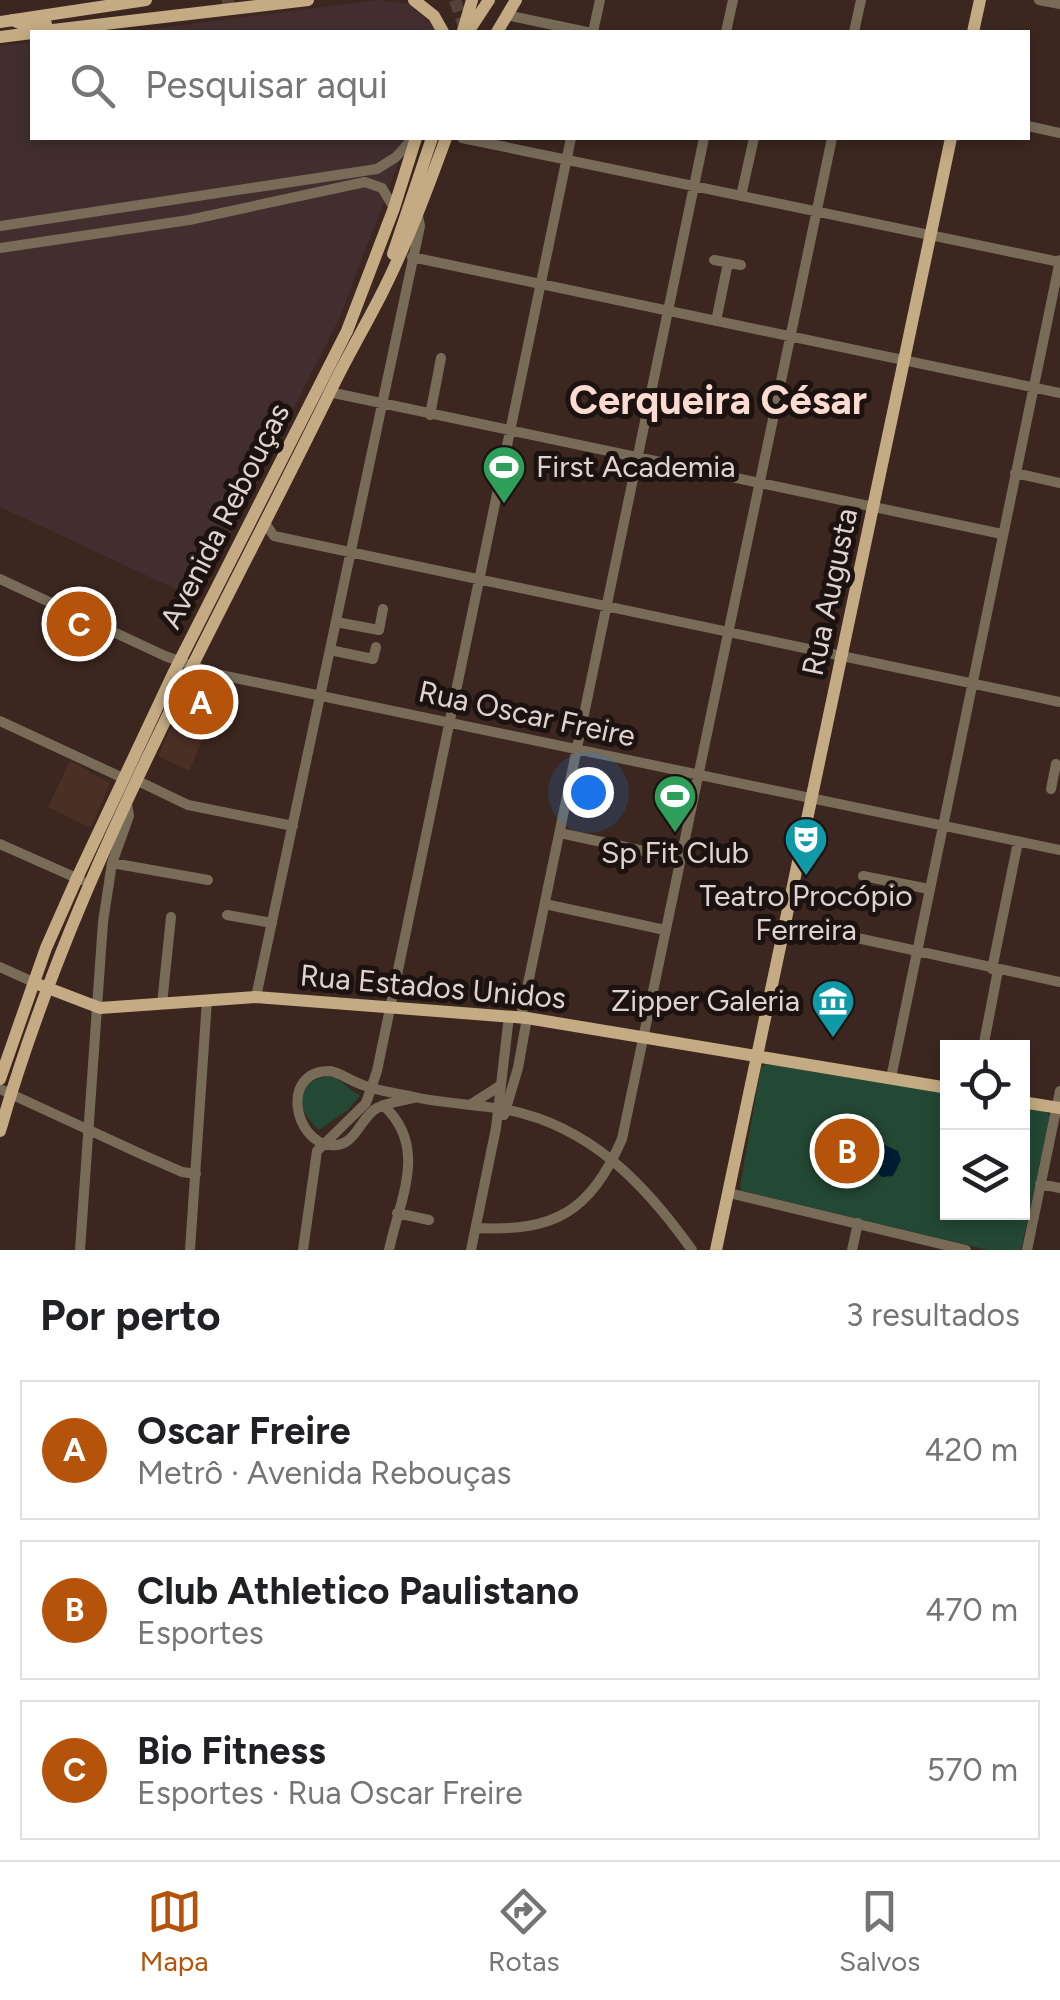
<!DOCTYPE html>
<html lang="pt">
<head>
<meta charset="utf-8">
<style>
	:root { --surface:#fff; --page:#f6f6f6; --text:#202124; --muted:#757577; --line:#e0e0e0; --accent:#b45309 }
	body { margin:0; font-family:Figtree,sans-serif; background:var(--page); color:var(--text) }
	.controls { position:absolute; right:30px; bottom:30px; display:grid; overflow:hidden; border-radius:0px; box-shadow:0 5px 15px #0003 }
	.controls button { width:90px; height:90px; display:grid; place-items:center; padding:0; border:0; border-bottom:2px solid var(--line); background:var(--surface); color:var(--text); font:50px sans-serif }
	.you { position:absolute; left:588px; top:792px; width:35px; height:35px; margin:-25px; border:8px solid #fff; border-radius:50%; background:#1a73e8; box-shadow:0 0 0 15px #1a73e833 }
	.badge { display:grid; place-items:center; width:65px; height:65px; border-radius:50%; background:var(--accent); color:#fff; font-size:32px; font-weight:700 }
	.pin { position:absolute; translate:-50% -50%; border:5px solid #fff; box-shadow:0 2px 10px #0006 }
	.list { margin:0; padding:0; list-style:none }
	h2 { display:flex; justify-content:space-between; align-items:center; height:130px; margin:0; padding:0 40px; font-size:42px }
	h2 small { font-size:32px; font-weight:400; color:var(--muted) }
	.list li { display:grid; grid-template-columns:65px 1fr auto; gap:30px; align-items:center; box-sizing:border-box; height:140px; margin:0 20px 20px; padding:0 20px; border:2px solid var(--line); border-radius:0px }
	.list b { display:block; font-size:38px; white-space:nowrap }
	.list p { margin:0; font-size:32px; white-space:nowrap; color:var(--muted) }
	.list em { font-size:32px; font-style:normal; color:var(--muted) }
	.icon { flex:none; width:55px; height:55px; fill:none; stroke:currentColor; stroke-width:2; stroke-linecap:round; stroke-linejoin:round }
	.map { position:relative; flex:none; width:1060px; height:1250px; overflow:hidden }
	.search { position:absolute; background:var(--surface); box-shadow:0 5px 15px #0003; left:30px; right:30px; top:30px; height:110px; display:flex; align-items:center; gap:25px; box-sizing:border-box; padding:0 35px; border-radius:0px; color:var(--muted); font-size:38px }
	.sheet { height:610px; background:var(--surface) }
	nav { display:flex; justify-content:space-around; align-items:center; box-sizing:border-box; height:140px; border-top:2px solid var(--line); background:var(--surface); font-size:28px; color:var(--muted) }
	nav a { display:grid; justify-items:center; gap:5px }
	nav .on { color:var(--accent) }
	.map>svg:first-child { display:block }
	.built { fill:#4a2f24 }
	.medical { fill:#422e2e }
	.green { fill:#234833 }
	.water { fill:#001d33 }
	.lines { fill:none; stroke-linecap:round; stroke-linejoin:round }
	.major-tunnel { stroke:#544139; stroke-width:12; stroke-dasharray:12 6; stroke-linecap:butt }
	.minor { stroke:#786c59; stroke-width:10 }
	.major { stroke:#c4ab83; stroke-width:12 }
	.labels { text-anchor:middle; stroke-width:10; stroke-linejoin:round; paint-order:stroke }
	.poi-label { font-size:30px; fill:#e0d2cd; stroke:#1c120f }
	.street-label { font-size:30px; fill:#e0d2cd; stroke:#1c120f }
	.district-label { font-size:40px; font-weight:bold; fill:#fddbd3; stroke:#1c120f }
</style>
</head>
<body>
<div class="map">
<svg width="1060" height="1250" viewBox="0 0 1060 1250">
	<rect width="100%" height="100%" fill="#3b271f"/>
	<path class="built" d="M173,723L203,738L189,771L158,756Z
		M70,761L110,783L91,828L48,807Z"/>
	<path class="medical" d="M378,0L409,4L431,23L437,32H127Z
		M32,42V138H408L339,319L197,599L0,507V46Z"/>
	<path class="green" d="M766,1064L947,1093L948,1212H1022L1023,1105L1045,1109L1050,1116L1021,1250H988L742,1191L740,1186L761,1067Z
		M330,1076C343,1079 348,1090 360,1095L348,1110L319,1130C295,1108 292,1081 330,1076Z"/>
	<path class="water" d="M863,1144H882L898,1151L901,1160L893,1176L882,1177L868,1163L857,1158L855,1150Z"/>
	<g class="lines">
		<path class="major-tunnel" d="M455,0L465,30
			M222,3L238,0"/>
		<path class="minor" d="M1039,0L1060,4
			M506,15L587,32
			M593,32L600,0
			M726,32L733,0
			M854,32L861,0
			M1028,126L1060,133
			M462,138L1060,262
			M741,196L754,138
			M0,226L377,169L396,157L413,138
			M0,248L189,220L365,182L382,188L394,208
			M412,257L1060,393
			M714,260L741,265
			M716,321L728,263
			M329,392L1002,534
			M430,415L441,358
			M1015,473L1060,483
			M265,523L274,536L1060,702
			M0,579L165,656L216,674L1060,850
			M336,622L379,630L383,609
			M330,650L373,659L376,647
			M0,721L123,778
			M138,781L188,805L293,826
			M1051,789L1056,764
			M560,833L681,859
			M0,844L81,880
			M112,863L208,880
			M863,876L929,889
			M545,904L665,930
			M227,915L272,923
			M848,936L1060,982
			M0,967L33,982
			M992,969L1018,842
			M256,997L420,226L418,216
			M162,1004L171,917
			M521,1017L704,138
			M983,1048L998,970
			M891,1078L1060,260
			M0,1089L141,1154L182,1172L196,1174
			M414,1098C402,1101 388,1102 377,1108C359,1118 356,1148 330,1145C295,1142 279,1071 330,1071C340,1073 348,1079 358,1083C373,1090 393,1093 410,1096C442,1104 476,1104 508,1110C591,1127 645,1184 692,1250
			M383,1105C429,1147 400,1198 389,1250
			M470,1105L498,1087
			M504,1115L518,1068L527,1018
			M1040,1184L1060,1188
			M729,1193L966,1250
			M397,1213L429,1220
			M476,1228C555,1232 590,1212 622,1139L832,138
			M80,1250L103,922L112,863L129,816L127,804
			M190,1250L207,1000
			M303,1250L317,1151L366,1103L377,1071L571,138
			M471,1250L496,1128L509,1016
			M852,1250L858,1223
			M1027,1250L1060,1091"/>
		<path class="major" d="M414,0L434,16L443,32
			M12,20L27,26L46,24
			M0,22L146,0
			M463,31L472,0
			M36,32L308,0
			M468,32L489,0
			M497,32L516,0
			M973,32L980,0
			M0,37L32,33
			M393,254L432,138
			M40,985L100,1008L256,997L527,1018L948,1088
			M0,1079L46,948L77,878L173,674L347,331L394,208L416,138
			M1022,1102L1060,1108
			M0,1131C74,872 213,632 330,392C346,358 366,325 383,291C408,241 427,190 446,138
			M716,1250L951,138"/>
	</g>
	<defs>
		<g id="stadium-pin" transform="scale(2.25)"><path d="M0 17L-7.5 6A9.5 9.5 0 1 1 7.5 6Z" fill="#2e9e5b" stroke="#1c120f"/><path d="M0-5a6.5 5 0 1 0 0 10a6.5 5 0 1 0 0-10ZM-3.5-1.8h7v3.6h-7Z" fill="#fff"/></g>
		<g id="theatre-pin" transform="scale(2.25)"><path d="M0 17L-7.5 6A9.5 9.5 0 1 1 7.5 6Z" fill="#0f9aa8" stroke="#1c120f"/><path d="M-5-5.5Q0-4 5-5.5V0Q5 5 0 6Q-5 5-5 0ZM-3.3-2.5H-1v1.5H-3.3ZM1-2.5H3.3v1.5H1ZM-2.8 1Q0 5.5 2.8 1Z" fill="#fff"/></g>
		<g id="museum-pin" transform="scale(2.25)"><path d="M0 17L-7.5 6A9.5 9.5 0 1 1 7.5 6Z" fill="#0f9aa8" stroke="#1c120f"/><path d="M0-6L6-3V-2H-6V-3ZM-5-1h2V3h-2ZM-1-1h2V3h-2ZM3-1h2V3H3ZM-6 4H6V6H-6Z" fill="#fff"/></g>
	</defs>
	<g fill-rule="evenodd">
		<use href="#stadium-pin" x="504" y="467"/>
		<use href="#stadium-pin" x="675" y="796"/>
		<use href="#theatre-pin" x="806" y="839"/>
		<use href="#museum-pin" x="833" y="1001"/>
	</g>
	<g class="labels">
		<g class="poi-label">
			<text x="536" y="477" text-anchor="start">First Academia</text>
			<text x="675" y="863">Sp Fit Club</text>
			<text x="806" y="906">Teatro Procópio<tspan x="806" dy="34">Ferreira</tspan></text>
			<text x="800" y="1011" text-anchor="end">Zipper Galeria</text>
		</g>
		<g class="street-label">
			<text transform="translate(225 516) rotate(-63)" y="10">Avenida Rebouças</text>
			<text transform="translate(830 592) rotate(-78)" y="10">Rua Augusta</text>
			<text transform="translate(527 714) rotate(12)" y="10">Rua Oscar Freire</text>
			<text transform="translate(433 987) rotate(5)" y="10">Rua Estados Unidos</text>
		</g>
		<g class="district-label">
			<text x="718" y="414">Cerqueira César</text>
		</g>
	</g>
</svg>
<div class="controls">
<button><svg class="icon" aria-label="locate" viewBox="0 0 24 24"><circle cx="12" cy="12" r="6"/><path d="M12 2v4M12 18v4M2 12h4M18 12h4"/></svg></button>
<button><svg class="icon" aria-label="layers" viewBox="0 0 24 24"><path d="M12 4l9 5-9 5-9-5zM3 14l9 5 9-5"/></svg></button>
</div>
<div class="you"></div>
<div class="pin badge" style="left:201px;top:702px">A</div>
<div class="pin badge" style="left:847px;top:1151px">B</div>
<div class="pin badge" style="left:79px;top:624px">C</div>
<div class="search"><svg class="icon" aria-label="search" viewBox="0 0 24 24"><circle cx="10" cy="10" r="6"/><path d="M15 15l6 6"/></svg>Pesquisar aqui</div>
</div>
<section class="sheet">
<h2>Por perto<small>3 resultados</small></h2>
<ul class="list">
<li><span class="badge">A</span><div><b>Oscar Freire</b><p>Metrô · Avenida Rebouças</p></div><em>420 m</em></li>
<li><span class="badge">B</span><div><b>Club Athletico Paulistano</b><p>Esportes</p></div><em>470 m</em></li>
<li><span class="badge">C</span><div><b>Bio Fitness</b><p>Esportes · Rua Oscar Freire</p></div><em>570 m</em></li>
</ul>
</section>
<nav>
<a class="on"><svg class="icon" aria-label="map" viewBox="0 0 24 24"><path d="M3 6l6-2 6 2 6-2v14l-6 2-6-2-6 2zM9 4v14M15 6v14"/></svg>Mapa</a>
<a><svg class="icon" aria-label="directions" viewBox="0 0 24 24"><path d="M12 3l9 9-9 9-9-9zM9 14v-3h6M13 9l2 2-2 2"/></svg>Rotas</a>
<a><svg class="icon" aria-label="saved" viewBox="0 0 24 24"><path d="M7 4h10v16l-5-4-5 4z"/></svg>Salvos</a>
</nav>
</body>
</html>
